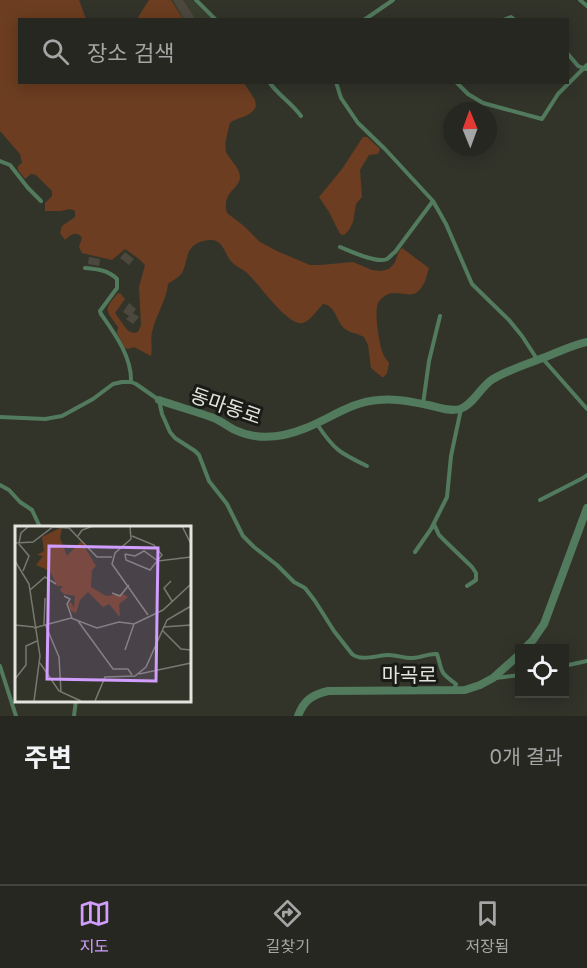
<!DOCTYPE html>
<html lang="ko">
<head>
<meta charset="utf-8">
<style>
	:root { --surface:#262720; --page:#32332d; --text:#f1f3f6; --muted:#a4a5a5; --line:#42443e; --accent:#d19dfe }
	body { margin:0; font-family:Inter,"Noto Sans KR",sans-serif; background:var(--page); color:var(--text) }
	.controls { position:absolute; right:18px; bottom:18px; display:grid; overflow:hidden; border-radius:0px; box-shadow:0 3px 15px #0003 }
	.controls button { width:54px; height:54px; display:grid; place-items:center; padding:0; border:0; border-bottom:2px solid var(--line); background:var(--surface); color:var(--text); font:30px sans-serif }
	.compass { position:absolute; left:443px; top:102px; width:54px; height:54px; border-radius:50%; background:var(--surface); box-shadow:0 3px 15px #0003; rotate:359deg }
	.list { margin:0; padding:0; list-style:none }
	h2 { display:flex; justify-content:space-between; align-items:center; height:78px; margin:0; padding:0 24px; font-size:26px }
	h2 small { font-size:20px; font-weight:400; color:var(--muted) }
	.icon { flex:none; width:33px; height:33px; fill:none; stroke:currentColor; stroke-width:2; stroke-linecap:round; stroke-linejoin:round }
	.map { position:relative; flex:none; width:587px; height:716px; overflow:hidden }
	.search { position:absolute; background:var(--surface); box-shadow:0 3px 15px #0003; left:18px; right:18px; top:18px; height:66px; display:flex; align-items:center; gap:15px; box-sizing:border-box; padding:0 21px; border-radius:0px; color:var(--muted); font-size:22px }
	.sheet { height:168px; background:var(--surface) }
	nav { display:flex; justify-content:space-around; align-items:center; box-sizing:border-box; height:84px; border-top:2px solid var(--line); background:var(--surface); font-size:16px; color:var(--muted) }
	nav a { display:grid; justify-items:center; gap:3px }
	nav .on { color:var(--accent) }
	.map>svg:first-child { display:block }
	.built { fill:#3a3e2e }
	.green { fill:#6c3d21 }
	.building { fill:#4d483e }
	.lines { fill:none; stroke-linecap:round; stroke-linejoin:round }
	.lane { stroke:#527a5d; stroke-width:4 }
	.street { stroke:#527a5d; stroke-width:8 }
	.labels { text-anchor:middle; stroke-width:6; stroke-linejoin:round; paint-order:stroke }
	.street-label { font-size:20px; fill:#e2e4dd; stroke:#1a1b17 }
	.inset-road { fill:none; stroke:#787a72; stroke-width:1.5 }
	.view { fill:#d19dfe; fill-opacity:0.15; stroke:#d19dfe; stroke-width:3 }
	.inset-edge { fill:none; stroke:#e2e4dd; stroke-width:3 }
</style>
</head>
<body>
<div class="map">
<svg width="587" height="716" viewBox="0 0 587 716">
	<rect width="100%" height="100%" fill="#32342a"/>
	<path class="built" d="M171,0H192L211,19H183Z"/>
	<path class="green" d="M0,0H79L86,19L20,20V82L244,83L255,100L256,106C251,118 239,116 230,123C228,131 224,144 226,152C230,161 240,167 240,178C239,189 221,193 227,213L244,226L260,242L279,252L310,265H320L353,262L372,270L381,271L389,269L392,266L395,262L399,251L402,248L429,268C426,277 425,287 416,293C409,297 397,291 388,294C384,296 380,299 378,303C374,312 379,341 382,351C383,355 386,359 389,363L387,373L384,377H382L371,368L368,345L364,337C357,333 347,333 342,326C336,318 334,305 323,304C318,309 310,321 303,323C288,327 259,284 249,275C245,270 239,268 234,264C221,253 226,234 200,242C185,247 188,262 182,273C179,277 172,281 168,284C166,301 156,315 152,332C150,340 153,348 151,356L134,347L128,349L125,348L117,333L118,327C106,310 103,311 117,294L120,293L125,299L115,313L128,331L134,333L138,332L141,325L139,287L145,265L139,259L125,249L112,260L82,253L79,247L82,238C77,230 70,235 65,240L60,233L62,226L75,217V211L70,209L61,211H45V203L52,196V191L36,175L31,174L25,179L18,170V166L22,163L20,154L0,131Z
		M149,0H171L183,19H137Z
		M363,137H367L380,149L378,154L369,155L360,170L362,197L356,204L353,222L349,230L344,235L340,234L329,212L319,197L342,169Z"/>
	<path class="building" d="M173,0H183L194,17L190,20H185Z
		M125,252L134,259L129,265L120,258Z
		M89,257L100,259L99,266L88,264Z
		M129,303L136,309L133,313L139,317L133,324L126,319L129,316L123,312Z"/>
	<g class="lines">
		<path class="lane" d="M196,0L216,20
			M580,0L587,6
			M364,20L393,0
			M503,20L511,17L515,20
			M568,54L578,66L586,69
			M269,82C279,96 292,103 301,116
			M336,82L341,98L358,123L385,149L433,201L446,224L472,284L509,320L522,336L537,359
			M456,82L468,94L483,103L542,119L558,94L587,65
			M0,161L10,165L28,188L41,201
			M340,247C350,251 377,264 387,259C390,257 392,254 395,252L433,201
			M85,268C97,269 108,270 117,279V288L100,311L101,314C115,334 132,357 131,382
			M543,359L587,409
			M423,404L429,361L440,316
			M0,417L45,419L62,416L93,399L113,384L122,382H131L136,384L159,400L162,414L170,432L175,438L195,451L199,455L209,481L227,504L243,536L254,547L277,565L294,582L305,588L315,601L334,631L352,654C362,662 377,655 389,655C398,655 405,659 413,658C421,658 429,653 437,654C443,672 438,671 456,684L454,690
			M317,424C334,450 340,453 367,466
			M0,485L9,490L20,502L32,510L40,527
			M540,500L583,478L587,475
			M434,524L439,535L446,542L472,567L476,573V580L467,586
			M415,552L431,529L447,497L451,456L461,409
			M0,666L16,716
			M564,666L587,661
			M496,678L520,675
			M74,716L76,700"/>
		<path class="street" d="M159,400C176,406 194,411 211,417C220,420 227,426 235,430C258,441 284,437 306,428C331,418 351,402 378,400C395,398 412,402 428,405C438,407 449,412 460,409C473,405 481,386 493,379C510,369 530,363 548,356C561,351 573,345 587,342
			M525,648L533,640L544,624L587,508
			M298,716C304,700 312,695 328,691L465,690L480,685L493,678L520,654"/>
	</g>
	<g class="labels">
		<g class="street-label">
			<text transform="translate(226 406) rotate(19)" y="7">동마동로</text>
			<text x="409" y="682">마곡로</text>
		</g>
	</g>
	<g transform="translate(15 526)">
		<rect width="176" height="176" fill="#32342a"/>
		<path d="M47,1L45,12L52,30L66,15L81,40L77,44L76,61L91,70L108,68L113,71L104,78L105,91L94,78L88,81L73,66L65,74L61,87L56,85L53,78L56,76L59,82L60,70L49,68L45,64L48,60H42L35,45L21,39L28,30L22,29L29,25L27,11Z" fill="#6c3d21"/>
		<path class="inset-road" d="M115,0L116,13L100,27L97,38L133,89M167,0L176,18M38,1L54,2L82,31H97M63,10L67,4L78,0M0,17L18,16L39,0M4,17L6,7L14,0M4,18L14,30L8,45M110,28L111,34L135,44L147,29L139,19L117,10M110,28L120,30L129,25L143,35L176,31M0,35L14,58L25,130L19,175M156,55L149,62L157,75M15,64L30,51L41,58M97,67L105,70L114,59M49,70L55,73L52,78L57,92M63,95L98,143H113L117,149M30,98L44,131L46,166M0,99L19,101M29,99L30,72M148,101L176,99M19,102L56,92L82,102L104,96L119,98L148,84L176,58M147,104L166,123L176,124M110,124L119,98M25,137L44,165L66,175M124,148L176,137M0,153L11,139V120L22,115M80,175L90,151L120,150L131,141L152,94L176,80"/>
		<path class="view" d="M34,20L143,22L141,155L32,153Z"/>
		<rect width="176" height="176" class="inset-edge"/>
	</g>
</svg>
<div class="controls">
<button><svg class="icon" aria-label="locate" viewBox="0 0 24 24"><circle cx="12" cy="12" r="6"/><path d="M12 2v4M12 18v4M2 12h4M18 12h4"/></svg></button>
</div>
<svg class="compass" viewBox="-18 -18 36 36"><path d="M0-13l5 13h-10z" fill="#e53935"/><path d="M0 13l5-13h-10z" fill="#a4a5a5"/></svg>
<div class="search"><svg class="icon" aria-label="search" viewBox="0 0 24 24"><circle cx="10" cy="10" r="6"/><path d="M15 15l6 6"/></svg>장소 검색</div>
</div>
<section class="sheet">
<h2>주변<small>0개 결과</small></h2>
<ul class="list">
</ul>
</section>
<nav>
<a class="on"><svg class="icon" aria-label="map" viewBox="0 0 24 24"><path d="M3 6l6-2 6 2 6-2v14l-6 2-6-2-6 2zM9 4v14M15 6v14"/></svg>지도</a>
<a><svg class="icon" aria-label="directions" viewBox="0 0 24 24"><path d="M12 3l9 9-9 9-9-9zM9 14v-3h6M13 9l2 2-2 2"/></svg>길찾기</a>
<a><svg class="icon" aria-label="saved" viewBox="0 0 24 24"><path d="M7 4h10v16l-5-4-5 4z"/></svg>저장됨</a>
</nav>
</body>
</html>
